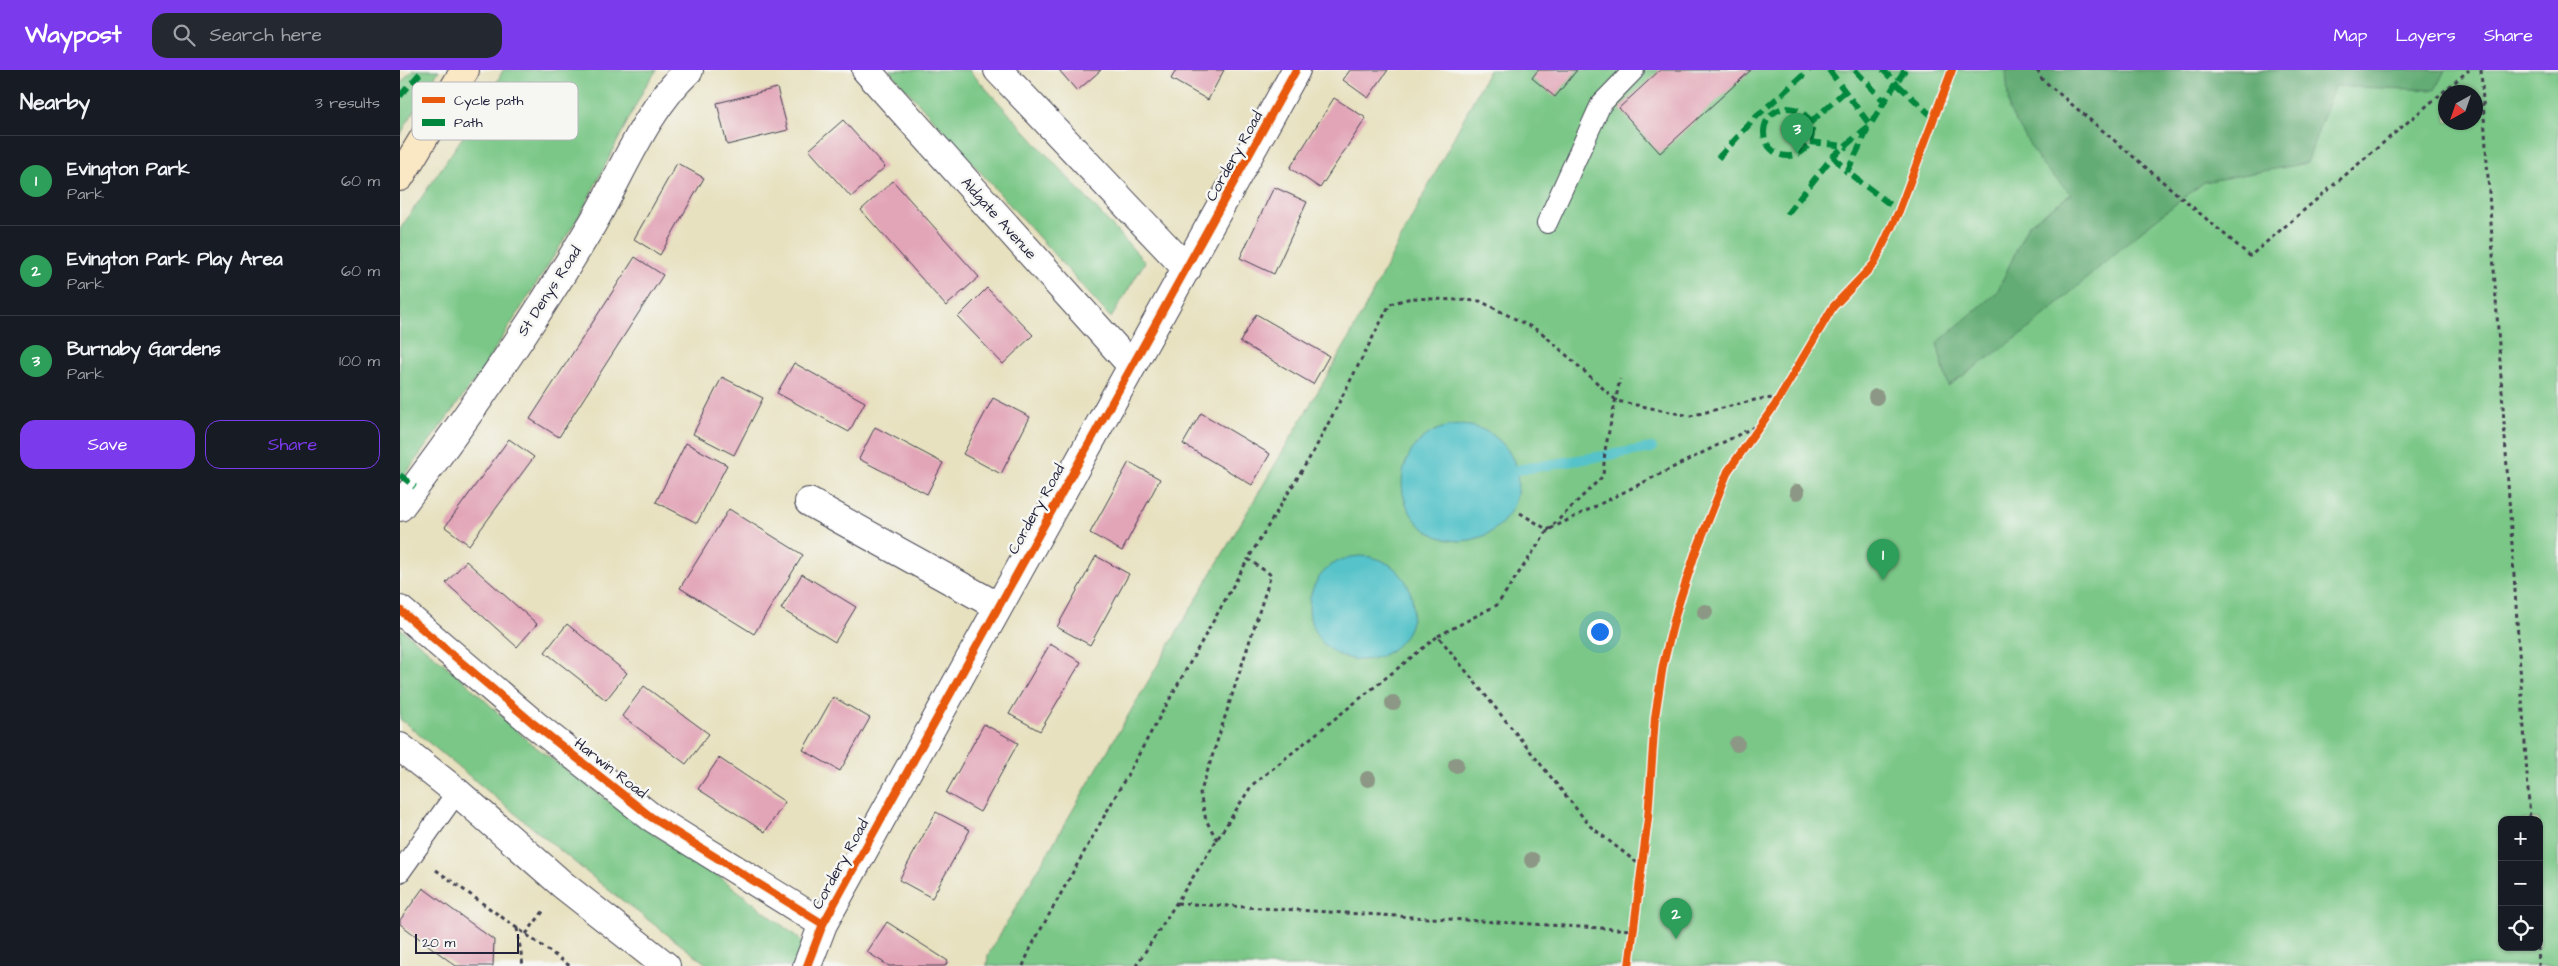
<!DOCTYPE html>
<html lang="en">
<head>
<meta charset="utf-8">
<style>
	:root { --surface:#171b24; --page:#242831; --text:#f1f3f6; --muted:#9ea1a6; --line:#363941; --accent:#7c3aed }
	body { margin:0; font-family:"Architects Daughter",sans-serif; background:var(--page); color:var(--text) }
	.controls { position:absolute; right:15px; bottom:15px; display:grid; overflow:hidden; border-radius:10px; box-shadow:0 1px 4px #0004 }
	.controls button { width:45px; height:45px; display:grid; place-items:center; padding:0; border:0; border-bottom:1px solid var(--line); background:var(--surface); color:var(--text); font:25px sans-serif }
	.compass { position:absolute; left:2038px; top:15px; width:45px; height:45px; border-radius:50%; background:var(--surface); box-shadow:0 1px 4px #0004; rotate:220deg }
	.scale { position:absolute; left:15px; bottom:12px; width:104px; box-sizing:border-box; padding-left:5px; border:2px solid #22223b; border-top:0; font-size:14px; line-height:18px; white-space:nowrap; color:#22223b; -webkit-text-stroke:4px #f6f6f2; paint-order:stroke }
	.you { position:absolute; left:1199px; top:561px; width:18px; height:18px; margin:-12px; border:4px solid #fff; border-radius:50%; background:#1a73e8; box-shadow:0 0 0 8px #1a73e833 }
	.badge { display:grid; place-items:center; width:32px; height:32px; border-radius:50%; background:var(--accent); color:#fff; font-size:16px; font-weight:700 }
	.pin { position:absolute; translate:-50% -41px; filter:drop-shadow(0 1px 2px #0008) }
	.pin::after { content:''; position:absolute; top:26px; width:18px; height:15px; background:inherit; clip-path:polygon(0 0,100% 0,50% 100%) }
	.list { margin:0; padding:0; list-style:none }
	h2 { display:flex; justify-content:space-between; align-items:center; height:65px; margin:0; padding:0 20px; font-size:21px }
	h2 small { font-size:16px; font-weight:400; color:var(--muted) }
	.list li { display:grid; grid-template-columns:32px 1fr auto; gap:15px; align-items:center; box-sizing:border-box; height:90px; padding:0 20px; border-top:1px solid var(--line) }
	.list b { display:block; font-size:19px; white-space:nowrap }
	.list p { margin:0; font-size:16px; white-space:nowrap; color:var(--muted) }
	.list em { font-size:16px; font-style:normal; color:var(--muted) }
	.actions { display:flex; gap:10px; padding:15px 20px }
	.actions a { flex:1; padding:11px 0; border:1px solid var(--accent); border-radius:15px; text-align:center; font-size:18px; color:var(--accent) }
	.actions .main { background:var(--accent); color:#fff }
	.icon { flex:none; width:28px; height:28px; fill:none; stroke:currentColor; stroke-width:2; stroke-linecap:round; stroke-linejoin:round }
	.map { position:relative; flex:none; width:2158px; height:896px; overflow:hidden }
	header { display:flex; align-items:center; gap:30px; box-sizing:border-box; height:70px; padding:0 25px; background:var(--accent); color:#fff }
	header strong { font-size:24px }
	nav { display:flex; gap:28px; margin-inline-start:auto; font-size:18px }
	.search { width:350px; height:45px; background:var(--page); display:flex; align-items:center; gap:12px; box-sizing:border-box; padding:0 18px; border-radius:15px; color:var(--muted); font-size:19px }
	main { display:flex }
	aside { flex:1; background:var(--surface) }
	.map>svg:first-child { display:block }
	.green { fill:#7ac787; stroke:#4e7461; fill-rule:evenodd }
	.forest { fill:#63ac74; stroke:#426758 }
	.water { fill:#55c3c9; stroke:#3c7282 }
	.lines { fill:none; stroke-linecap:round; stroke-linejoin:round }
	.stream { stroke:#55c3c9; stroke-width:10 }
	.building { fill:#e2a5b7 }
	.lane-casing { stroke:#403f4f; stroke-width:22 }
	.street-casing { stroke:#403f4f; stroke-width:30 }
	.secondary-casing { stroke:#403f4f; stroke-width:30 }
	.path { stroke:#403f4f; stroke-width:3; stroke-dasharray:4 4; stroke-linecap:butt }
	.lane { stroke:#fff; stroke-width:20 }
	.street { stroke:#fff; stroke-width:28 }
	.secondary { stroke:#fae7c3; stroke-width:28 }
	.quiet { stroke:#00873e; stroke-width:6; stroke-dasharray:12 6; stroke-linecap:butt }
	.cycleway-casing { stroke:#f6f6f2; stroke-width:11 }
	.cycleway { stroke:#e8590c; stroke-width:8 }
	.tree { fill:#8c9885 }
	.labels { text-anchor:middle; stroke-width:5; stroke-linejoin:round; paint-order:stroke }
	.street-label { font-size:15px; fill:#22223b; stroke:#f6f6f2 }
	.key { fill:#f6f6f2; stroke:#b6b6bb; stroke-width:1 }
	.key-label { font-size:14px; fill:#22223b }
</style>
</head>
<body>
<header>
<strong>Waypost</strong>
<div class="search"><svg class="icon" aria-label="search" viewBox="0 0 24 24"><circle cx="10" cy="10" r="6"/><path d="M15 15l6 6"/></svg>Search here</div>
<nav><a>Map</a><a>Layers</a><a>Share</a></nav>
</header>
<main>
<aside>
<h2>Nearby<small>3 results</small></h2>
<ul class="list">
<li><span class="badge" style="background:#2e9e5b">1</span><div><b>Evington Park</b><p>Park</p></div><em>60 m</em></li>
<li><span class="badge" style="background:#2e9e5b">2</span><div><b>Evington Park Play Area</b><p>Park</p></div><em>60 m</em></li>
<li><span class="badge" style="background:#2e9e5b">3</span><div><b>Burnaby Gardens</b><p>Park</p></div><em>100 m</em></li>
</ul>
<div class="actions"><a class="main">Save</a><a>Share</a></div>
</aside>
<div class="map">
<svg width="2158" height="896" viewBox="0 0 2158 896">
	<rect width="100%" height="100%" fill="#f6f6f2"/>
	<filter id="ink" filterUnits="userSpaceOnUse"><feTurbulence type="fractalNoise" baseFrequency=".02" numOctaves="2"/><feDisplacementMap in="SourceGraphic" scale="10" xChannelSelector="R" yChannelSelector="G"/><feConvolveMatrix kernelMatrix="1 2 1 2 8 2 1 2 1" color-interpolation-filters="sRGB"/></filter>
	<filter id="wash" filterUnits="userSpaceOnUse"><feTurbulence type="fractalNoise" baseFrequency=".0096" numOctaves="4" result="noise"/><feDisplacementMap in="SourceGraphic" scale="20" xChannelSelector="R" yChannelSelector="G"/><feGaussianBlur stdDeviation="1.12" result="paint"/><feColorMatrix in="noise" values="0 0 0 0 0 0 0 0 0 0 0 0 0 0 0 0 0 1.4 0 .05"/><feComposite in="paint" operator="in"/></filter>
	<g filter="url(#wash)">
		<rect width="100%" height="100%" fill="#e7e1bf"/>
		<path class="green" d="M13,0H39L0,65V14Z
			M103,0H257L246,15L181,143L78,306L0,411V159L90,27Z
			M489,0H569L745,192L711,248Z
			M1089,0H2158V896H587L588,885L948,270ZM2046,22H2076V52H2046ZM2102,750H2139V877H2102Z
			M0,558L60,607L129,672L243,757L324,810L406,874L398,896H309L206,818L0,649Z"/>
		<path class="forest" d="M1606,0H2045L2035,20L1934,16L1907,93L1804,112L1740,162L1625,262L1548,316L1537,273L1597,222L1628,155L1671,124L1642,95L1609,40Z"/>
		<path class="water" d="M1002 413a58 58 0 1 1 116 0a58 58 0 1 1-116 0Z
			M909 538a52 52 0 1 1 104 0a52 52 0 1 1-104 0Z"/>
		<g class="lines">
			<path class="stream" d="M1117,400L1252,378"/>
		</g>
		<g id="blocks">
			<path class="building" d="M659,0H701L677,21Z
				M776,0H824L808,30L771,9Z
				M950,0H988L968,28L943,10Z
				M1138,0H1177L1155,27L1132,8Z
				M1260,0H1351L1260,83L1219,38Z
				M377,18L388,60L327,75L317,33Z
				M934,28L966,48L920,118L890,98Z
				M443,50L485,97L451,127L409,80Z
				M277,93L304,108L260,185L234,169Z
				M493,111L579,207L546,236L461,140Z
				M874,117L907,132L874,204L840,188Z
				M235,187L263,205L159,367L130,349Z
				M587,218L633,265L603,294L558,247Z
				M856,244L929,286L913,314L840,272Z
				M394,293L465,332L449,362L377,323Z
				M322,307L363,328L334,385L293,364Z
				M593,328L630,347L601,404L563,384Z
				M801,343L870,384L852,415L783,374Z
				M475,357L543,393L527,424L459,389Z
				M109,369L134,387L69,475L45,457Z
				M286,373L327,395L297,453L256,432Z
				M729,392L760,409L722,481L690,463Z
				M329,439L403,485L354,564L280,518Z
				M696,486L729,504L690,575L657,557Z
				M66,491L137,554L117,577L46,513Z
				M402,504L456,537L435,572L381,539Z
				M167,554L227,603L206,630L145,582Z
				M650,574L681,592L640,661L609,644Z
				M244,616L309,664L286,694L222,646Z
				M433,627L470,648L440,701L403,680Z
				M584,654L618,673L580,742L546,723Z
				M319,688L385,732L365,762L298,719Z
				M536,742L570,760L532,828L499,810Z
				M23,818L94,870L93,896H56L0,854V850Z
				M487,852L548,891L545,896H489L467,882Z"/>
		</g>
	</g>
	<g filter="url(#ink)">
		<use href="#blocks" fill-opacity="0" stroke="#403f4f" stroke-width="1"/>
		<g class="lines">
			<g class="lane-casing">
				<path id="lane" d="M1147,153L1201,34L1234,0
					M0,802L57,722"/>
			</g>
			<g class="street-casing">
				<path id="street" d="M466,0L732,296
					M598,0L787,199
					M409,432L597,536
					M0,437C68,347 133,254 191,156C222,104 244,42 289,0
					M0,540L134,654L251,747L423,854
					M0,677L57,722L163,815L266,896
					M407,896L423,854C579,568 740,285 896,0"/>
			</g>
			<g class="secondary-casing">
				<path id="secondary" d="M0,107L65,0"/>
			</g>
			<path class="path" d="M1637,0L1642,9L1850,186L2069,0
				M2081,0L2130,750
				M1120,443L1148,460L1203,406L1205,380L1220,309
				M1038,566L1097,535L1148,460L1362,353
				M817,770L806,750L800,724L871,505L848,489L915,379L990,234L1011,228L1080,231L1141,262L1217,331L1290,346L1359,329L1379,328
				M36,800L170,896
				M777,833L1233,860
				M117,858L123,896
				M126,864L145,839
				M2138,877L2139,896
				M623,896L631,877L848,489
				M736,896L852,715L1038,566L1190,756L1241,796"/>
			<use href="#lane" class="lane"/>
			<use href="#street" class="street"/>
			<use href="#secondary" class="secondary"/>
			<path class="quiet" d="M1429,0L1470,55L1496,13L1483,0
				M1455,0L1484,31
				M1505,0L1496,13L1533,47
				M0,26L23,0
				M1364 62a24 24 0 1 1 48 0a24 24 0 1 1-48 0Z
				M1410,53L1445,21
				M1468,59L1447,102L1499,141
				M1410,72L1445,76L1448,78
				M1433,86L1447,102
				M1318,88L1359,44L1409,0
				M1387,144L1433,86L1470,55
				M0,405L15,417"/>
			<g class="cycleway-casing">
				<path id="cycleway" d="M0,540L134,654L251,747L423,854
					M407,896L423,854C579,568 740,285 896,0
					M1229,896L1248,748L1255,647L1263,595L1277,539L1295,484L1328,401L1375,335L1433,237L1474,194L1499,141L1552,0"/>
			</g>
			<use href="#cycleway" class="cycleway"/>
		</g>
		<g class="tree">
			<circle cx="1389" cy="60" r="8"/>
			<circle cx="1476" cy="327" r="8"/>
			<circle cx="1397" cy="422" r="8"/>
			<circle cx="1305" cy="542" r="8"/>
			<circle cx="993" cy="633" r="8"/>
			<circle cx="1337" cy="674" r="8"/>
			<circle cx="1056" cy="695" r="8"/>
			<circle cx="968" cy="709" r="8"/>
			<circle cx="1132" cy="790" r="8"/>
		</g>
	</g>
	<g class="labels">
		<g class="street-label">
			<text transform="translate(834 86) rotate(-61)" y="5">Cordery Road</text>
			<text transform="translate(599 148) rotate(48)" y="5">Aldgate Avenue</text>
			<text transform="translate(149 221) rotate(-57)" y="5">St Denys Road</text>
			<text transform="translate(636 439) rotate(-61)" y="5">Cordery Road</text>
			<text transform="translate(211 698) rotate(38)" y="5">Harwin Road</text>
			<text transform="translate(440 794) rotate(-61)" y="5">Cordery Road</text>
		</g>
	</g>
	<rect x="12" y="12" width="166" height="58" rx="8" class="key"/>
	<rect x="22" y="27" width="23" height="6" fill="#e8590c"/>
	<rect x="22" y="49" width="23" height="7" fill="#00873e"/>
	<g class="key-label">
		<text x="54" y="35">Cycle path</text>
		<text x="54" y="57">Path</text>
	</g>
</svg>
<div class="controls">
<button>+</button>
<button>−</button>
<button><svg class="icon" aria-label="locate" viewBox="0 0 24 24"><circle cx="12" cy="12" r="6"/><path d="M12 2v4M12 18v4M2 12h4M18 12h4"/></svg></button>
</div>
<svg class="compass" viewBox="-18 -18 36 36"><path d="M0-13l5 13h-10z" fill="#e53935"/><path d="M0 13l5-13h-10z" fill="#9ea1a6"/></svg>
<div class="scale">20 m</div>
<div class="you"></div>
<div class="pin badge" style="left:1483px;top:510px;background:#2e9e5b">1</div>
<div class="pin badge" style="left:1276px;top:869px;background:#2e9e5b">2</div>
<div class="pin badge" style="left:1397px;top:84px;background:#2e9e5b">3</div>
</div>
</main>
</body>
</html>
